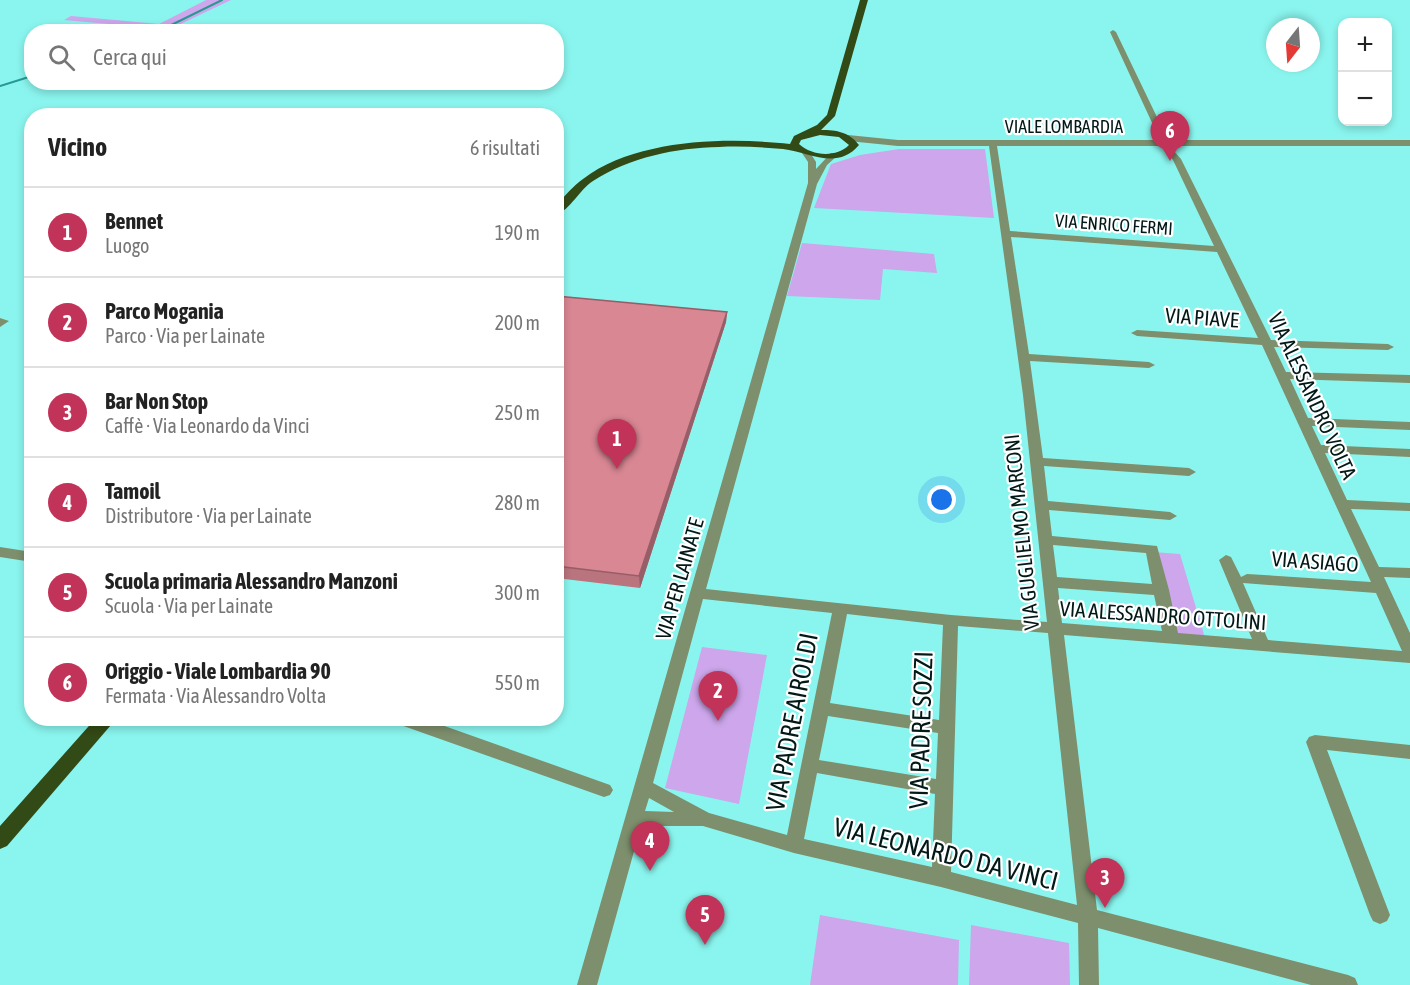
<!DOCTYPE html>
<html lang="it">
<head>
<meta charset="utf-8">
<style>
	:root { --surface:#fff; --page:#f2f2f2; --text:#222; --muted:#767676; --line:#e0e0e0; --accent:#c23359 }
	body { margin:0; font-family:"Asap Condensed",sans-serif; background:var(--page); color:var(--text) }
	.controls { position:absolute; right:18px; top:18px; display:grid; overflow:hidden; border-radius:12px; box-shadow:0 3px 9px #0003 }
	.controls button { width:54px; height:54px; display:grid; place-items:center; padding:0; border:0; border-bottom:2px solid var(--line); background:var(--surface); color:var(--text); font:30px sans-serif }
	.compass { position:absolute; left:1266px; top:18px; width:54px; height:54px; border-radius:50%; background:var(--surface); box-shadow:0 3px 9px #0003; rotate:197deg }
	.you { position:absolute; left:942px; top:500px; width:21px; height:21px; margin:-15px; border:4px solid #fff; border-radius:50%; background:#1a73e8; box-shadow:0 0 0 9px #1a73e833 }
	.badge { display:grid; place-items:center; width:39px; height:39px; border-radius:50%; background:var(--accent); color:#fff; font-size:20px; font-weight:700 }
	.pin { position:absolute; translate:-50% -50px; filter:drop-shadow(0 2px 3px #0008) }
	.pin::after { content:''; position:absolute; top:32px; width:21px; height:18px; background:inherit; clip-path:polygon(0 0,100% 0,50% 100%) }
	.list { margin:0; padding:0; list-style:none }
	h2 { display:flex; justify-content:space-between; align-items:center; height:78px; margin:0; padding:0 24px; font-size:26px }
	h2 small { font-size:20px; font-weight:400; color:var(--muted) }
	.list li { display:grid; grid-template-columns:39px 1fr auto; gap:18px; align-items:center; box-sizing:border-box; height:90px; padding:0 24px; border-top:2px solid var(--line) }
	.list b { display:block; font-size:22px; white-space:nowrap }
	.list p { margin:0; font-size:20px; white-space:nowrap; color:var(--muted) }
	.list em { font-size:20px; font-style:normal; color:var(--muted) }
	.icon { flex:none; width:33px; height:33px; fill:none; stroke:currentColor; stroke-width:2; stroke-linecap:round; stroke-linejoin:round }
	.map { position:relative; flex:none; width:1410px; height:985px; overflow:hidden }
	.search { position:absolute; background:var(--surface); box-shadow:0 3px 9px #0003; left:24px; top:24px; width:540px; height:66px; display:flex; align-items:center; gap:15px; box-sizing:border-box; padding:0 21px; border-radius:24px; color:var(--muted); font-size:22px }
	.panel { position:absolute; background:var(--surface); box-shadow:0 3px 9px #0003; left:24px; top:108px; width:540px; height:618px; border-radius:24px }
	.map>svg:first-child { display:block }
	.green { fill:#cda6eb }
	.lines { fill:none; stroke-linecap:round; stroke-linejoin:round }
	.stream { stroke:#259993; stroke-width:2 }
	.minor { fill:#7d8f6c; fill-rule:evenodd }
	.major { fill:#324a15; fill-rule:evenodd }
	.wall { fill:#ba747e }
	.shaded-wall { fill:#975e67 }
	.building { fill:#d88793; stroke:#975e67; stroke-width:1.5 }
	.labels { text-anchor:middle; stroke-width:4.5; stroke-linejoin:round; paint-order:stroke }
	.far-street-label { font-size:18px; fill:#021918; stroke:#fff }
	.street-label { font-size:21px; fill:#021918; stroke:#fff }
	.near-street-label { font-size:26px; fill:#021918; stroke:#fff }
</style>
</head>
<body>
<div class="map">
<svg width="1410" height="985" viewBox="0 0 1410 985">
	<rect width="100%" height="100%" fill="#8af5ee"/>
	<path class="green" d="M206,0H231L166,31H145L153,28L64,20L71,16L159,24Z
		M899,149H985L994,218L814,208L831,164L860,155Z
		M802,243L934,254L937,273L883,269L880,300L787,296Z
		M1153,552L1180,554L1205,638L1176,635Z
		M702,647L767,655L739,804L665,788Z
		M820,915L959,940L958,985H810Z
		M971,925L1069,943L1070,985H969Z"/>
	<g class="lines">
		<path class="stream" d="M157,32L222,0
			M0,86L32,76"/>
		<path class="minor" d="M1113,30L1116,32L1168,140H1410V146H1172L1171,148L1181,159L1271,340L1388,344L1394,347L1388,350L1274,347L1286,372L1410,375V383L1290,379L1308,418L1410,422V430L1312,426L1321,445L1410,449V457L1325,453L1347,500L1410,503V511L1351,509L1379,567L1410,568V578L1384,577L1410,633V663L1064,635L1097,910L1348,975L1355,978L1358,985H1311L1098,928L1099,985H1079L1078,923L941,887L794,853L703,826H641L597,985H577L808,183V162L802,153L803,151H809L816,162V169L831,153L838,155L827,165L817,184L706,589L951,615L1047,622L1023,395L989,146H898L848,141L844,138L848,135L898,140H1160L1110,32ZM997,146H1163V148L1173,160L1214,246L1010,231ZM1011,237L1217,252L1258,338L1137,330L1131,333L1137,336L1262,345L1371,582L1247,574L1241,577L1231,557L1226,555L1219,560L1252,639L1178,633L1169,590L1157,546L1052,536L1049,510L1170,520L1177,516L1170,512L1048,501L1044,466L1189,476L1196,472L1189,468L1043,458L1030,361L1149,368L1155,365L1149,362L1029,354ZM1053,545L1146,553L1152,584L1057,577ZM1243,583L1376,593L1402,651L1268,640ZM1058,588L1154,595L1162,631L1062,623ZM703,599L832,613L787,835L709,813L653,783ZM847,614L943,625L939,720L830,703ZM958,626L1048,633L1077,905L951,872ZM828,716L938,733L936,779L819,760ZM817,773L935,794L932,867L804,839ZM649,798L674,812L645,811Z
			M0,318L9,321L0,327Z
			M0,547L32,552V562L0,557Z
			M393,718H422L610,785L613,790L610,795L604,797L395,723Z
			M1315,735L1410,745V759L1327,750L1390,915L1387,921L1380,924L1373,921L1370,915L1306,742L1309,737Z"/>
		<path class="major" d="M860,0H868L835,116L821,130C837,130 849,132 859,145C837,171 809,152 783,149C762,147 740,146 719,147C676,148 630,157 593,181C579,190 571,209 556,215V205C565,196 573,186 583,179C636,139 726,137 790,144L794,136L817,125L827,115ZM820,135L839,137L849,145C836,158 812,156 799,144L801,140Z
			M96,718H117L7,846L0,849V826Z"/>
	</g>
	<path class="wall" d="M556,296L727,312L726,322L640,588L556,578Z"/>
	<path class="shaded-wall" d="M727,312L726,322L640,588L639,576Z"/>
	<path class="building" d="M556,296L727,312L639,576L556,566Z"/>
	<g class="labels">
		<g class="far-street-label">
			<text x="1064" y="133">VIALE LOMBARDIA</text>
			<text transform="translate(1114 225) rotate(4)" y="6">VIA ENRICO FERMI</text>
		</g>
		<g class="street-label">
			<text transform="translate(1202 318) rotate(4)" y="7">VIA PIAVE</text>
			<text transform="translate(1312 396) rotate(65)" y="7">VIA ALESSANDRO VOLTA</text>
			<text transform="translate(1022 532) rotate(-96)" y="7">VIA GUGLIELMO MARCONI</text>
			<text transform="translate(1315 562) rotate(4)" y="7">VIA ASIAGO</text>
			<text transform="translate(680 579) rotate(-74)" y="7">VIA PER LAINATE</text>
			<text transform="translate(1163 616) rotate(4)" y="7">VIA ALESSANDRO OTTOLINI</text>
		</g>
		<g class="near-street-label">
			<text transform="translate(792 722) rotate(-79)" y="9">VIA PADRE AIROLDI</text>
			<text transform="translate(921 730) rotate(-88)" y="9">VIA PADRE SOZZI</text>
			<text transform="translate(946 854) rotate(14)" y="9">VIA LEONARDO DA VINCI</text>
		</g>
	</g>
</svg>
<div class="controls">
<button>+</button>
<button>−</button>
</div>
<svg class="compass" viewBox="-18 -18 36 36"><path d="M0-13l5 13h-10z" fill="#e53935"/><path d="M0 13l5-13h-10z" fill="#767676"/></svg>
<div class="you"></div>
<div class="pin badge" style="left:617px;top:469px">1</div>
<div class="pin badge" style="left:718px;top:721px">2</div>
<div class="pin badge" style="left:1105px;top:908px">3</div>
<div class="pin badge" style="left:650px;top:871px">4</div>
<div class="pin badge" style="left:705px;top:945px">5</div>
<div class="pin badge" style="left:1170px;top:161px">6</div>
<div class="search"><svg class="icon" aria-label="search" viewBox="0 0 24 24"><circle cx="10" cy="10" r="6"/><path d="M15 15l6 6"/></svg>Cerca qui</div>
<section class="panel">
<h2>Vicino<small>6 risultati</small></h2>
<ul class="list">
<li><span class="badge">1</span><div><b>Bennet</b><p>Luogo</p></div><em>190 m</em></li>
<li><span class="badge">2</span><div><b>Parco Mogania</b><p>Parco · Via per Lainate</p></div><em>200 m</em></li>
<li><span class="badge">3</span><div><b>Bar Non Stop</b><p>Caffè · Via Leonardo da Vinci</p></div><em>250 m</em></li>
<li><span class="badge">4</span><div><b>Tamoil</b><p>Distributore · Via per Lainate</p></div><em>280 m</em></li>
<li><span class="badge">5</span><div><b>Scuola primaria Alessandro Manzoni</b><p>Scuola · Via per Lainate</p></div><em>300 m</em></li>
<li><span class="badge">6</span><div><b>Origgio - Viale Lombardia 90</b><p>Fermata · Via Alessandro Volta</p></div><em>550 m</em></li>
</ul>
</section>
</div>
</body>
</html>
